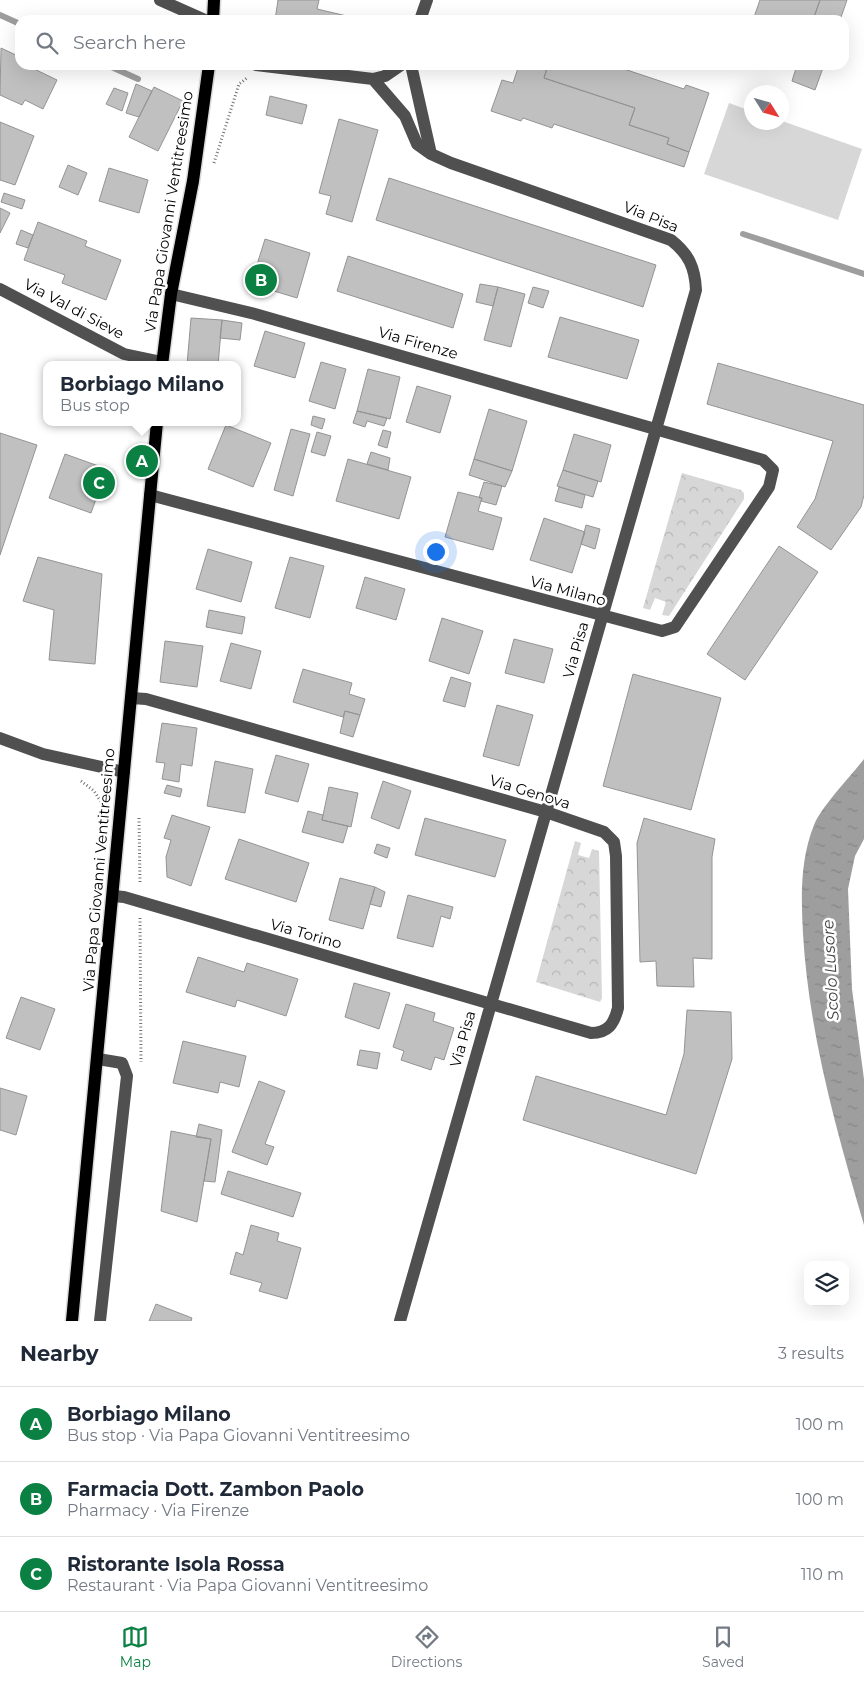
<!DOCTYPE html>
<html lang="en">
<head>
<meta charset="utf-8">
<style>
	:root { --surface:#fff; --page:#f2f2f3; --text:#1f2937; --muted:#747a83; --line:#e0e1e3; --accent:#0b8043 }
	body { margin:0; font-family:Montserrat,sans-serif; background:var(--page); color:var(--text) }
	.controls { position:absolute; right:15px; bottom:15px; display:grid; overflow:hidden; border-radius:10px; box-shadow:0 5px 20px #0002 }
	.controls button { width:45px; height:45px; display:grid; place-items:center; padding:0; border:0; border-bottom:1px solid var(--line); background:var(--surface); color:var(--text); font:25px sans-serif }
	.compass { position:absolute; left:744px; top:85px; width:45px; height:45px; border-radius:50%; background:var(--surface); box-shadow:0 5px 20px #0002; rotate:127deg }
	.you { position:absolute; left:435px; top:551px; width:18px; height:18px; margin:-12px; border:4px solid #fff; border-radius:50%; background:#1a73e8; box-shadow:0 0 0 8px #1a73e833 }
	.badge { display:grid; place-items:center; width:32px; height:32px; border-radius:50%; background:var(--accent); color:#fff; font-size:16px; font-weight:700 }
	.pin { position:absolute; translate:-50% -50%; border:2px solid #fff; box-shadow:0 1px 5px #0006 }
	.popup { position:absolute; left:43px; top:361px; width:198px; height:65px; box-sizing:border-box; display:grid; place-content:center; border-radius:10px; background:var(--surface); filter:drop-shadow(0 1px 4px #0005); font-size:16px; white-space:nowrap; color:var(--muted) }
	.popup b { font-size:19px; color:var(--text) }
	.popup::after { content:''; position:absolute; left:50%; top:100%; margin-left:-10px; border:10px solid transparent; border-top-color:var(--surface) }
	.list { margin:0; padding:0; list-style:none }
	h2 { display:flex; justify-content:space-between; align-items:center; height:65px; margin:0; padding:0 20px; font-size:21px }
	h2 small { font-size:16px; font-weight:400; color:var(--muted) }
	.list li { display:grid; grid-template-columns:32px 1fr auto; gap:15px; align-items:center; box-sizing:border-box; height:75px; padding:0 20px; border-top:1px solid var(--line) }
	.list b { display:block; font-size:19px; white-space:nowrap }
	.list p { margin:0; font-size:16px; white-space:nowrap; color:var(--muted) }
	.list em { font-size:16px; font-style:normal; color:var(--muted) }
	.icon { flex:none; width:28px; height:28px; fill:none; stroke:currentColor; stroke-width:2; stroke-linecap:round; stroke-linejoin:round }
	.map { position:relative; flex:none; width:864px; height:1321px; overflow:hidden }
	.search { position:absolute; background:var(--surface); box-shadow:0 5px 20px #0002; left:15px; right:15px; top:15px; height:55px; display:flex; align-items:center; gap:12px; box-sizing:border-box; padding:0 18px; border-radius:15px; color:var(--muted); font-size:19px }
	.sheet { height:290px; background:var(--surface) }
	nav { display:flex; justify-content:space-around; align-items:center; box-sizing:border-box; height:70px; border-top:1px solid var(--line); background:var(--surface); font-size:14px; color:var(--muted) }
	nav a { display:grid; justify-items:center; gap:2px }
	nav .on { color:var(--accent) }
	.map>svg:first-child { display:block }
	.park { fill:url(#park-crowns) }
	.garden { fill:#d7d7d7 }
	.water { fill:url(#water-ripples) }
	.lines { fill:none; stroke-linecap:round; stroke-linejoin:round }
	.stream { stroke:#9e9e9e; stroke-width:6 }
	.building { fill:#c0c0c0; stroke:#949494 }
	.major-casing { stroke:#dbdbdb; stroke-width:15 }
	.path { stroke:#727272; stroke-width:3; stroke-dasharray:1 2.5; stroke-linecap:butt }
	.minor { stroke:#505050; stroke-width:12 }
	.major { stroke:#000; stroke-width:12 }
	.labels { text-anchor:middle; stroke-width:5; stroke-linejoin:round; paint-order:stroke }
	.street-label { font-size:15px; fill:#000; stroke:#fff }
	.water-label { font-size:16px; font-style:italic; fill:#3f3f3f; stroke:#fff }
</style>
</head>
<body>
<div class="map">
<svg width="864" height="1321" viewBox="0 0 864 1321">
	<defs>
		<pattern id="park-crowns" width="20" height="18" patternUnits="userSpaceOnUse" patternTransform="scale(1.25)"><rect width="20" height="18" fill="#d7d7d7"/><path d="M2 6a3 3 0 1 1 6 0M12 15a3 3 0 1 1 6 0" fill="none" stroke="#b7b7b7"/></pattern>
		<pattern id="water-ripples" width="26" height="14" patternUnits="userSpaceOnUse" patternTransform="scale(1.25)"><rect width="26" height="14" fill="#9e9e9e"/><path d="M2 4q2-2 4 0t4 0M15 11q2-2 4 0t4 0" fill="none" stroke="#868686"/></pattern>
	</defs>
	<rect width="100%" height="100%" fill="#fff"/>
	<path class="park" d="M682,473L741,490L744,493V499L669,616L662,615L666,602L655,598L650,610L643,608Z
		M575,841L581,843L578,855L589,858L592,849L599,851L602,998L600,1002L536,982Z"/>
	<path class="garden" d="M729,103L751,111L752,122L782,121L862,149L838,220L704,174Z"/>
	<path class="water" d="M864,759V839L855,856L848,889L852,989L864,1079V1225C836,1129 809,1034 803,934C801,897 800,860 814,825C822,806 850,777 864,759Z"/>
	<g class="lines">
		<path class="stream" d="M0,15L20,24
			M107,65L138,79
			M743,234L864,274"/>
	</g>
	<path class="building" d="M278,0H319L317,9L351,17L350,20H275Z
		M760,0H820L813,20H753Z
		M820,0H847L840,20H813Z
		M1,48L20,57V65H26L57,80L43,109L25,100L22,105L0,95Z
		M519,65H548L544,78L635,108L629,125L669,138L667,144L689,152L684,167L554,124L552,128L523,118L521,121L491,111L502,80L513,83Z
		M548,65H612L684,89L686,85L709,93L689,152L667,144L669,138L629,125L635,108L544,78Z
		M797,65H824L815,90L792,81Z
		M136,84L152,91L139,117L126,113Z
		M154,87L183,101L158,151L129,137Z
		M114,88L128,93L122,111L106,104Z
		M270,96L307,105L302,124L266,115Z
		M339,119L378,130L352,222L326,214L331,196L319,193Z
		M0,122L34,136L15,185L0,180Z
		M68,165L87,173L78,195L59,187Z
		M109,168L148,180L139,213L99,201Z
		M389,178L656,265L643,307L376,220Z
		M4,193L25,200L22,209L1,202Z
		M0,208L10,213L0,233Z
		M38,222L87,241L85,246L121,260L106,300L62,283L65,275L24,260Z
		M21,230L33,235L28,248L16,244Z
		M265,239L310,253L297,298L251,284Z
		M348,256L463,294L453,328L337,291Z
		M480,284L498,287L493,306L476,302Z
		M498,287L525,294L511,347L484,340Z
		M533,287L549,291L543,308L528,303Z
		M560,317L639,340L627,379L548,357Z
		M191,318L222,320L218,365H187Z
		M222,320L242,323L240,340L220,338Z
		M265,331L305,343L295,378L254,366Z
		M321,362L346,369L335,409L309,401Z
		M718,363L864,405V495L861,507L831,550L797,527L815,499L833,441L707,404Z
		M368,369L400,377L390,419L357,411Z
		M417,386L451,396L440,433L406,422Z
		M489,409L527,421L512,471L474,459Z
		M357,411L387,418L384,426L367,421L365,427L353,423Z
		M313,416L325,419L322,429L311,425Z
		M226,425L271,443L253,487L208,469Z
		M291,429L310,434L293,496L274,490Z
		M383,430L391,432L387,448L378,445Z
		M317,432L331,436L325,456L311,452Z
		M0,433L37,445L0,555Z
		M574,434L611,445L601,482L563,470Z
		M371,452L390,458L388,470L367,464Z
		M65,454L107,469L91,513L49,498Z
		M348,459L411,477L399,519L336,501Z
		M474,459L512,471L505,487L469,475Z
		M563,470L598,481L593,497L557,486Z
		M484,482L502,486L496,505L481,501L482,498H479Z
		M559,487L585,495L582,508L555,501Z
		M458,492L482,498L478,511L502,518L493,550L445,537Z
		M544,518L585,532L572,573L530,560Z
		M586,525L600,529L595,549L581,544Z
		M779,546L818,572L745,680L707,654Z
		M208,549L252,562L241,602L196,589Z
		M38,557L102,574L95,664L49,660L54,610L23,601Z
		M290,557L324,566L310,618L275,608Z
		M365,577L405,589L396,620L356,608Z
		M209,610L245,617L242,634L206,627Z
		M442,618L483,631L469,674L429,661Z
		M514,639L553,649L544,683L505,673Z
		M165,641L203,646L197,687L160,682Z
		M231,643L261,651L251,689L220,681Z
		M303,669L352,683L349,694L365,699L360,715L345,711L343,717L293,702Z
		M633,674L721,698L691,810L603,786Z
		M451,677L471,683L465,707L443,701Z
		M497,705L533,715L519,766L483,756Z
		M345,711L360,715L353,737L340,733Z
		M162,723L197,728L192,766L181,764L179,782L162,779L165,763L156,762Z
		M276,755L309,764L298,802L265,793Z
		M215,761L253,769L245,813L207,806Z
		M383,781L411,791L399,829L371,818Z
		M167,785L182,789L180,797L164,793Z
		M329,787L358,793L351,827L322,820Z
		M308,811L323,815L322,820L348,826L343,843L302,832Z
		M172,815L210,827L191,886L167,877L166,857L171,840L164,838Z
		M425,818L506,840L495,877L415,855Z
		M644,818L715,839L712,857V959L693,958L694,987L657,986L656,961L640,962L637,843Z
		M239,839L309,863L296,902L225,879Z
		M377,844L390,848L387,858L374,853Z
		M340,878L375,887L363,929L329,920Z
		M375,887L385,892L381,907L370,904Z
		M408,895L453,907L450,919L441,916L433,947L397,938Z
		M198,957L244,972L247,963L298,979L286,1016L237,1000L235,1007L186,992Z
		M354,983L390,993L379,1029L345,1017Z
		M21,997L55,1009L40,1050L6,1038Z
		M406,1004L435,1013L433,1021L454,1028L444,1060L435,1057L431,1070L401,1060L404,1051L393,1047Z
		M687,1010L731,1012L732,1059L696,1174L523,1120L536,1076L666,1115L684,1054Z
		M183,1041L246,1056L239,1087L220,1082L218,1093L173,1083Z
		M360,1050L380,1053L377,1069L357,1065Z
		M259,1081L285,1091L265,1144L274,1147L267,1165L232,1152Z
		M0,1088L27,1096L16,1135L0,1130Z
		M199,1124L222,1130L215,1182L204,1181L211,1139L196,1137Z
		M171,1131L211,1139L197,1222L161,1211Z
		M228,1171L301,1193L293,1217L221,1194Z
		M251,1225L279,1233L277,1241L301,1248L287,1299L259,1291L262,1283L230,1274L236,1252L243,1255Z
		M156,1304L192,1318L191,1321H149Z"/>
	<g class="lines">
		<g class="major-casing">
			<path id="major" d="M213,20L214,0
				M162,365L171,294L193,181L209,65
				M72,1321L157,422"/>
		</g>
		<path class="path" d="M214,163L239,84L247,78
			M81,781L94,791L103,805
			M139,818L140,884
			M140,918L141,1062"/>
		<path class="minor" d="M160,0L205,20
			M420,20L427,0
			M256,65L373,79L385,76L401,65
			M411,65L431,154
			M373,79L405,116L417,144L431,154L451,163L671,240C689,254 695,268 696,290L400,1321
			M0,289L124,354L162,362
			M150,495L662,631L675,627L769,487L773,470L763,460L255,314L171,294
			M0,738L43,754L124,772
			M113,896L124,897L591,1033C608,1033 614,1024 618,1008L616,856L614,842L604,832L546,812L146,699L131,698
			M98,1059L122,1063L127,1076L100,1321"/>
		<use href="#major" class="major"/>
	</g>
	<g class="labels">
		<g class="street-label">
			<text transform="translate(169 212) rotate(-81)" y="5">Via Papa Giovanni Ventitreesimo</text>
			<text transform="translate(651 217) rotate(22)" y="5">Via Pisa</text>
			<text transform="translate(74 309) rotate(28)" y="5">Via Val di Sieve</text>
			<text transform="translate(418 343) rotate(16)" y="5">Via Firenze</text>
			<text transform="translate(568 591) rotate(15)" y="5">Via Milano</text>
			<text transform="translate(576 650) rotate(-74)" y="5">Via Pisa</text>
			<text transform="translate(530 792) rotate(17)" y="5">Via Genova</text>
			<text transform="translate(99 870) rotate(-85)" y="5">Via Papa Giovanni Ventitreesimo</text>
			<text transform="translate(306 934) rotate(16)" y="5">Via Torino</text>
			<text transform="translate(463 1039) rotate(-74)" y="5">Via Pisa</text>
		</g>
		<g class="water-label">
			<text transform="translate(830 970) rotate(-93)" y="6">Scolo Lusore</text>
		</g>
	</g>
</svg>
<div class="controls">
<button><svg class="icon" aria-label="layers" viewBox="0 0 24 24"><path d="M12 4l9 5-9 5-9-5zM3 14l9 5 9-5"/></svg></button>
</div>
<svg class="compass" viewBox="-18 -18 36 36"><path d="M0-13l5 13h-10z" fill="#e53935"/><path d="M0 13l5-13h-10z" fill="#747a83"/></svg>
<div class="you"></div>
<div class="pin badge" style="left:142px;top:461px">A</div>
<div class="popup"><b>Borbiago Milano</b>Bus stop</div>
<div class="pin badge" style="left:261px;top:280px">B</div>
<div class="pin badge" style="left:99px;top:483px">C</div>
<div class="search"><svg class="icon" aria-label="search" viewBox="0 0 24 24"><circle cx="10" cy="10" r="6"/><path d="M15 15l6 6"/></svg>Search here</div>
</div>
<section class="sheet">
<h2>Nearby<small>3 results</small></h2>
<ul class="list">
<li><span class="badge">A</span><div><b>Borbiago Milano</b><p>Bus stop · Via Papa Giovanni Ventitreesimo</p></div><em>100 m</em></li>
<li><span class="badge">B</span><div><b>Farmacia Dott. Zambon Paolo</b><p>Pharmacy · Via Firenze</p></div><em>100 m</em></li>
<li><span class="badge">C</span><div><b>Ristorante Isola Rossa</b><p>Restaurant · Via Papa Giovanni Ventitreesimo</p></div><em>110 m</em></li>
</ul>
</section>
<nav>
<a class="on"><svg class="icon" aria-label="map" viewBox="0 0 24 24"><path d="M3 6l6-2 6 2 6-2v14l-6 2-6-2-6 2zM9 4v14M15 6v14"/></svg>Map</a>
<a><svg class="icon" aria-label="directions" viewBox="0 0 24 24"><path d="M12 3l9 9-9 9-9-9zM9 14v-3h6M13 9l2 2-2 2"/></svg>Directions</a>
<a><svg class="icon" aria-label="saved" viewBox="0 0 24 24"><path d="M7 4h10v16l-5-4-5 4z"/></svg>Saved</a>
</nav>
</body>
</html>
